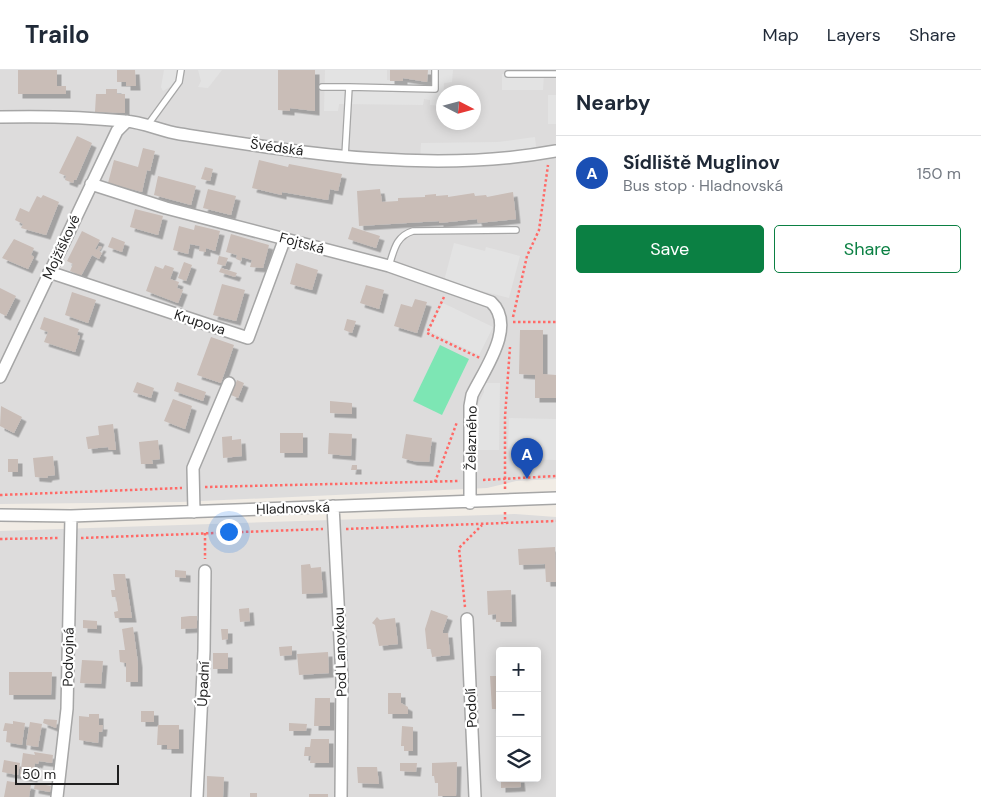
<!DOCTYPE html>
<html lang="en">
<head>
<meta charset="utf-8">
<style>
	:root { --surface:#fff; --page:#f2f2f3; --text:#1f2937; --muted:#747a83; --line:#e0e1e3; --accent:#0b8043 }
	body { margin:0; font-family:"DM Sans",sans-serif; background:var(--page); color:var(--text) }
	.controls { position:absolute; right:15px; bottom:15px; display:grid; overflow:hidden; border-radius:5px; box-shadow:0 2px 12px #0003 }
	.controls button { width:45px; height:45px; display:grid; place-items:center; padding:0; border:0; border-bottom:1px solid var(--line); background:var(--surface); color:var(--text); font:25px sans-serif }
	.compass { position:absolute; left:436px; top:15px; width:45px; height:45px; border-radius:50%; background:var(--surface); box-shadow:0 2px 12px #0003; rotate:96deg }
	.scale { position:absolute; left:15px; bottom:12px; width:104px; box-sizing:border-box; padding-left:5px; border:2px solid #1f1f1f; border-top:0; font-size:14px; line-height:18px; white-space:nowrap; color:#1f1f1f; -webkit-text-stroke:4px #fff; paint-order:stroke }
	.you { position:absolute; left:228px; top:461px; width:18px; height:18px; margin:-12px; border:4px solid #fff; border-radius:50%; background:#1a73e8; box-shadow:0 0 0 8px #1a73e833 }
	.badge { display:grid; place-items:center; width:32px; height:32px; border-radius:50%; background:var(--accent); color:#fff; font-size:16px; font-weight:700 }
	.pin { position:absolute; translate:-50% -41px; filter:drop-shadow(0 1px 2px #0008) }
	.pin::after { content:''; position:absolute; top:26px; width:18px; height:15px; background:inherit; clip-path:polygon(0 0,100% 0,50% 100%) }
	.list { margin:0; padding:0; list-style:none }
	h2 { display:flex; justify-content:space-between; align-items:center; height:65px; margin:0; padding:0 20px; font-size:21px }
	h2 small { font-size:16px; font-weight:400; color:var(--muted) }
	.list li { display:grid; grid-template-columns:32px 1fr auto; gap:15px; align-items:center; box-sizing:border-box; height:75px; padding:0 20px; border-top:1px solid var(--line) }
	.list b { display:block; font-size:19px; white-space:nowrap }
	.list p { margin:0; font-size:16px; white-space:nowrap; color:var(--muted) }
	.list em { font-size:16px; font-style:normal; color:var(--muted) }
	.actions { display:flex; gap:10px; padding:15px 20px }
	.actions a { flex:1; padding:11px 0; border:1px solid var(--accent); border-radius:5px; text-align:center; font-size:18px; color:var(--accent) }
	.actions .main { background:var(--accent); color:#fff }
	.icon { flex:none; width:28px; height:28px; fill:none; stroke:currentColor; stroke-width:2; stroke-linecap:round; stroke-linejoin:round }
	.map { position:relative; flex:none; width:556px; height:727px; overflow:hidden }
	header { display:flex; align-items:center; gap:30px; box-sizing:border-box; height:70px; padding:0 25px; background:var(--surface); border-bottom:1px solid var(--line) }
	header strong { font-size:24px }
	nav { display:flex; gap:28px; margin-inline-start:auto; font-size:18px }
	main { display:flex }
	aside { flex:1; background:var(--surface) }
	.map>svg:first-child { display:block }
	.residential { fill:#dddcdc; fill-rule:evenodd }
	.pitch { fill:#7de6b4 }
	.parking { fill:#e3e3e3 }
	.building { fill:#c9bdb7; filter:url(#shadow) }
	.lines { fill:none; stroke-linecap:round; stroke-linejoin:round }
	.lane-casing { stroke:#a6a6a6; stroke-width:8 }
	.street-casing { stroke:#a6a6a6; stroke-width:14 }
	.path { stroke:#ff6a67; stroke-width:2.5; stroke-dasharray:2.5 2.5; stroke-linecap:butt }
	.lane { stroke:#fff; stroke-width:5.5 }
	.street { stroke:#fff; stroke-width:11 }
	.labels { text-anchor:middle; stroke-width:4.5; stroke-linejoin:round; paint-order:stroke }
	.street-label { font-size:14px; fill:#1f1f1f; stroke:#fff }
</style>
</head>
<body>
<header>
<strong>Trailo</strong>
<nav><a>Map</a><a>Layers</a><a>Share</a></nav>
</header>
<main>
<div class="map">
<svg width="556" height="727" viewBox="0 0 556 727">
	<defs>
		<filter id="shadow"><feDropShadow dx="4.5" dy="4.5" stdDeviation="0" flood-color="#0004"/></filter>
	</defs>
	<rect width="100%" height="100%" fill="#f1ece5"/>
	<path class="residential" d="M0,0H556V409L516,411L487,418L180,432L0,434ZM443,22H473V52H443Z
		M515,444L556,447V727H0V461ZM500,581H537V708H500Z"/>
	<path class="pitch" d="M440,275L469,289L442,345L413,331Z"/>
	<path class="parking" d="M164,0H181L179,12L163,21L161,17Z
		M198,0H222L208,18L198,17L201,11Z
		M325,0H387V10L435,12V0H453L452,12L444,13L443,36L430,35V30L424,29L423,35L339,34L338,41H324Z
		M502,4H544L543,20H502Z
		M548,25H556V54H548Z
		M535,67L537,85L420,92L421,73L498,72Z
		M454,173L485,181L486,177L520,186L509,228L444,211Z
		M443,233L493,257L479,285L429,261Z
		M484,313H500L499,380H478V334L484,322Z
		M509,348L556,349V390L522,389L513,386L508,378Z"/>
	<path class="building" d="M18,0H57V16H66V24H18Z
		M117,0H135L136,16H126V12H117Z
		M278,0H315V41L290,38V41L278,40Z
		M390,0H428L427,12L403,8V11H390Z
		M106,19H117V24H125V43L95,42L96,24H106Z
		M77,66L92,73L76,110H74L73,113L65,110L66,106L59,103Z
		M143,78L155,81L150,101L147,100L142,122L108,113L114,90L138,97Z
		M259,90L288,97L289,94L342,104L338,121L330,119L328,130L282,122V125L252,118Z
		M205,97L213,99L210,111L201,109Z
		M158,106L196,116L191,135L154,125Z
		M208,119L236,126L231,145L203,138Z
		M380,119L382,132L398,131V128L425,127V125L436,124V126L448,125V127L474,123L475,126L486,125L487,127L513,122L516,149L478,153L477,149L439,153V151L359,156L357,121Z
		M43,125L59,132L46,165L21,158L23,154L15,150L20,138L29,142L37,126L41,128Z
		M135,139L163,146L158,165L130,157Z
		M195,155L220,161L215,181L206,178V182L199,181L200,176L190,174L188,184L173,180L179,156L194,160Z
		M352,157L380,166L376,178L348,169Z
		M82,161L100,170L95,179L97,180L99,176L102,177L99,181L102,183L99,189L92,185L81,206L70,201L73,194L67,191Z
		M231,164L269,175L263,198L250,197L252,190L242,187L241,191L236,189L237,185L226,182Z
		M112,167L125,172L122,182L108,177Z
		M14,169L34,178L31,185L34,187L28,199L2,188Z
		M219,186L228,188L225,196L217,194Z
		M184,192L192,195L186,211L178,208Z
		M296,193L318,200L312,220L290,214Z
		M165,195L174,198L170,209L179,212L177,218L183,220L178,233L146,221L155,196L163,199Z
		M221,198L237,203L235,207L219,202Z
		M222,214L245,220L236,251L213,245Z
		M366,215L384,220L379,239L360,233Z
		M0,218L16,226L6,246L0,243Z
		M72,222L96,230L88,253L65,245Z
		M415,229L427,232L417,263L394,256L401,234L412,237Z
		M44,247L79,259L77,265L80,266L75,282L44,272L48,262L40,259Z
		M347,249L356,251L352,263L344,260Z
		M520,260H543V304L556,305V328H535V305L519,304Z
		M211,267L234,275L221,313L197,305Z
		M237,310L244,313L238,328L231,325Z
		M137,312L154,318L151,328L133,322Z
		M177,312L206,322L203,331L174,321Z
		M173,329L192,336L185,359L164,351Z
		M330,331L352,333V344L330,343Z
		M1,336L22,347L14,363L0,356Z
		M113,354L116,380H109L108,377L88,379L86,367L99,365L98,356Z
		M280,363H303V383H280Z
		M329,363L352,364L351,386L328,384Z
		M406,364L432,368L429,392L413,391L402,388Z
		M232,366V370L241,369L242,386L223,388L222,367Z
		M158,370L160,389L152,390L153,394H141L139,372Z
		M53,386L55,405L48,406L47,408L35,407L33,388Z
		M8,389H18V402H8Z
		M352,395H357V400H351Z
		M555,477L556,512H546L545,494L519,495L518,479Z
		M310,494L311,498L321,497L323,523L302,524L301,495Z
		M175,500L186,501V508L175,507Z
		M113,504H125L132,548H115L114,542L118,541L116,527H112L111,520H115Z
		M511,520L512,552H496V544L488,545L487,521Z
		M249,538L250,551L240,552L239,539Z
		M431,540L448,546L443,560V563H448L450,585L432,587L431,579H427L425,559Z
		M190,546H197V558L181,559V547Z
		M377,547L380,550L395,548L398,574L379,576L375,555L372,553Z
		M83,550L97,551V559L83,558Z
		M133,557L138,593V612H126V593L120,592L119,580H125L122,559Z
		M221,559H228V569L222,570Z
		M292,576V585L280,586L279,577Z
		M328,582L329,603L299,605L297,584Z
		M213,583H228V599H213Z
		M82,590L103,591L101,614L80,613Z
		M9,602H52L51,625H9Z
		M490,606H500V639H492Z
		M388,623H401V633L408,637V644H388Z
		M315,628H330V656H314Z
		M141,641H154V652H141Z
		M89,644H99V655H103L102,662H99L98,673L79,670V646L89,647Z
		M44,649L57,650L56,658L43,653Z
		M13,651L25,653L22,675L6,672L7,661H3L5,653L13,654Z
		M30,652L42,654L38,677L26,675Z
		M289,653L307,654L306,661H289Z
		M158,655H179V679H167V675H157Z
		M402,656L413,657V681H404V676H401Z
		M311,669H329V693H310L311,686H304L305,677H310Z
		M34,682L53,685L52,693L39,691L38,694L35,693L33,708L20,706L23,683L35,685Z
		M4,690L20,693L18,705L2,702Z
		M457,692L456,726H438V713H435L434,706H432V693Z
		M400,693H417L416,702L400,701Z
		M357,697H377L379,714L358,713Z
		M207,706L224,707L223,727H207Z
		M501,708H520L521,717L501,718Z
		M7,711L31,715L29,727H4Z
		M35,713L51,716L50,722L34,719Z
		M250,723H257V727H250Z
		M309,724H328V727H309Z"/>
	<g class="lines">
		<g class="lane-casing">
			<path id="lane" d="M508,4H556
				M322,17H349
				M147,56L179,12L181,0
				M345,86L349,17L435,19V0
				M389,196C394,180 396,166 413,161L516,160"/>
		</g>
		<g class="street-casing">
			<path id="street" d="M0,47C41,46 84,47 125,51C143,52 161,61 180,64C303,83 432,104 556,81
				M91,114L166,138L389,196L491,232C517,256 484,300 472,325L470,336V433
				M49,202L248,268L285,168
				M0,307L117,61L127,51
				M333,436L342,608L341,727
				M194,442L193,398L229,313
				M0,445L71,446L556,428
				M467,549L475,727
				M57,727L67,639L71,446
				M197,727L204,581L205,501"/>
		</g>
		<path class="path" d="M444,227L427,263L480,288
			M513,247L527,186L539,160L548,95
			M513,252H556
			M483,410L556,406
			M435,412L457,352
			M205,417L460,411
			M505,419V347L510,277
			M0,425L182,418
			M505,442V453
			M346,459L556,451
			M205,463V489
			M81,468L323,459
			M0,469L58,468
			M465,537L459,478L482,455"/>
		<use href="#lane" class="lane"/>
		<use href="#street" class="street"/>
	</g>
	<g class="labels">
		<g class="street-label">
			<text transform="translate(277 77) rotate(8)" y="5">Švédská</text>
			<text transform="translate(302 173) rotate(15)" y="5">Fojtská</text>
			<text transform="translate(61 177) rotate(-65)" y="5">Mojžíškové</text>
			<text transform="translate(200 252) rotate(18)" y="5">Krupova</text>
			<text transform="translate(471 368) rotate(-89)" y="5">Želazného</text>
			<text transform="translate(293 438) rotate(-2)" y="5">Hladnovská</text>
			<text transform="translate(340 582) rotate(-92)" y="5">Pod Lanovkou</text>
			<text transform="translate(68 587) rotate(-89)" y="5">Podvojná</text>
			<text transform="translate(203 614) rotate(-87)" y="5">Úpadní</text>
			<text transform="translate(471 638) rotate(-93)" y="5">Podolí</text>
		</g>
	</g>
</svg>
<div class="controls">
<button>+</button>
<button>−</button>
<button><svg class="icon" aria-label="layers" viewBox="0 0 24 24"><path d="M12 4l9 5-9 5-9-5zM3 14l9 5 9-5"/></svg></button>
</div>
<svg class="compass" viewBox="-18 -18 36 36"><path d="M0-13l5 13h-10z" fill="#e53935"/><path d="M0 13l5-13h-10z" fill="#747a83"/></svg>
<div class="scale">50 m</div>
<div class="you"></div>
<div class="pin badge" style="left:527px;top:409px;background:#1a4fb4">A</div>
</div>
<aside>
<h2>Nearby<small></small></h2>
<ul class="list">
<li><span class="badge" style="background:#1a4fb4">A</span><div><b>Sídliště Muglinov</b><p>Bus stop · Hladnovská</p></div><em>150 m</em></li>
</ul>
<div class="actions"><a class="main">Save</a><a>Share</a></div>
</aside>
</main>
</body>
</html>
